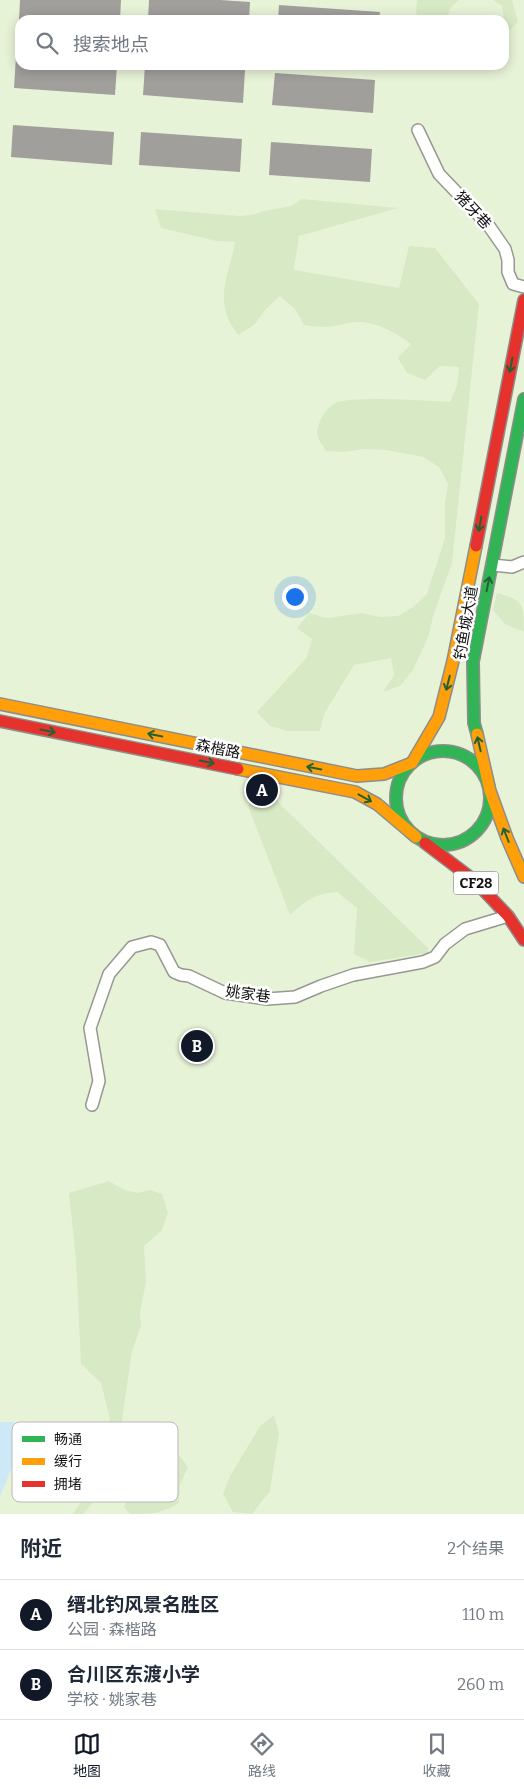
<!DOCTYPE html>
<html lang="zh">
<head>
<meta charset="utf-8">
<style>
	:root { --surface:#fff; --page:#f2f2f3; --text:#1f2937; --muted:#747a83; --line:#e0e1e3; --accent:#111827 }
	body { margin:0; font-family:Bitter,"Noto Sans SC",serif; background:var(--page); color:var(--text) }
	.you { position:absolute; left:294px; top:596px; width:18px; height:18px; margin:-12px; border:4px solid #fff; border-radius:50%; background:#1a73e8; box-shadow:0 0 0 8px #1a73e833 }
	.badge { display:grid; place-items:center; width:32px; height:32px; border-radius:50%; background:var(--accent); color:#fff; font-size:16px; font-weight:700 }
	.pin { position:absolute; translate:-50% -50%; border:2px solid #fff; box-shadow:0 1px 5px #0006 }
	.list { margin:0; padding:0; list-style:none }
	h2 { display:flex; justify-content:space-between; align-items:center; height:65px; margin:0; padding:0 20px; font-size:21px }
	h2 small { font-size:16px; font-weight:400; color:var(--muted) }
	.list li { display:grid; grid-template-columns:32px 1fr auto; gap:15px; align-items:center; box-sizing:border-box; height:70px; padding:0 20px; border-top:1px solid var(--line) }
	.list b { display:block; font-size:19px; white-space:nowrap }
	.list p { margin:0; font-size:16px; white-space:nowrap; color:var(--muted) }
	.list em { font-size:16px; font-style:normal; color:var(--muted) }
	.icon { flex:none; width:28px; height:28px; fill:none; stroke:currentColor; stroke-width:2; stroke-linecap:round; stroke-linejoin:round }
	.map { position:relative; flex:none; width:524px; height:1514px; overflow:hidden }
	.search { position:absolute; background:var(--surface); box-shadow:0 2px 12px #0003; left:15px; right:15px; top:15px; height:55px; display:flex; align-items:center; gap:12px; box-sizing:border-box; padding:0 18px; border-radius:15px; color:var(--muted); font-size:19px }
	.sheet { height:205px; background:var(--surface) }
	nav { display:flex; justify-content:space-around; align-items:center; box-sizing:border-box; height:70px; border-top:1px solid var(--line); background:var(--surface); font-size:14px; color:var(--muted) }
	nav a { display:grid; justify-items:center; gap:2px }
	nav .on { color:var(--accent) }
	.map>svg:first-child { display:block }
	.green { fill:#e7f3d7; fill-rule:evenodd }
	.forest { fill:#d8eac5 }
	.water { fill:#cde8f7 }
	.building { fill:#a19f9c }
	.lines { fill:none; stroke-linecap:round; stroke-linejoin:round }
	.street-casing { stroke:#979795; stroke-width:14 }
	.fast-casing { stroke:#8e8d8b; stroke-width:14 }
	.slow-casing { stroke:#8e8d8b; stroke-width:14 }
	.jam-casing { stroke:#8e8d8b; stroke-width:14 }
	.street { stroke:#fffffe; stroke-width:11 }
	.fast { stroke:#30b455; stroke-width:11 }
	.slow { stroke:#ff9f0a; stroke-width:11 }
	.jam { stroke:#e5322d; stroke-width:11 }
	.oneway { stroke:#206233 }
	.labels { text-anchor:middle; stroke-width:5; stroke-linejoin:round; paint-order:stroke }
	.shield { fill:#fff; stroke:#585858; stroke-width:1 }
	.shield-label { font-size:14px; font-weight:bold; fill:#111 }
	.street-label { font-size:15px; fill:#111; stroke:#fff }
	.key { fill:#fff; stroke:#b8b8b8; stroke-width:1 }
	.key-label { font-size:14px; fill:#111 }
</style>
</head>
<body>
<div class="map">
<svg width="524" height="1514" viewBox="0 0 524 1514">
	<rect width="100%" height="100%" fill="#fdfcf7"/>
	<path class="green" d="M0,0H524V1514H0ZM20,20H504V65H20Z"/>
	<path class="forest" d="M417,0H459L451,7L445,20H419L416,11Z
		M493,0H512L518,22L509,31L504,19L502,6Z
		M302,199L398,208L299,236L294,270L399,288L409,246L435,248L479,304L452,563L433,616L429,635L413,670L400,686L383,692L394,675L391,658L354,665L324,714L320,731H288L270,726L257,712L307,657L312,639L297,628L309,613L327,618L362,613L380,617L398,616L413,607L427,594L445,538V502L448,484L439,467L423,457L386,450L365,449L344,452L326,451C323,446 318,439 317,434C317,423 325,409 334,404C347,395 431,401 450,402L457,385L459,367L440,366L425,380L407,373L398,358L411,344C396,333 381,324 362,322C349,321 336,327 323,327C317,327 310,326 304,325L295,309L280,296L266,309L254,325L238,335C235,330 230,324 228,318C217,293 231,267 235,242L216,241L161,228L155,209L239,216L252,215L264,211L291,206Z
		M497,593C524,600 524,605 524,632L505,624L493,610Z
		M260,782L285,809L428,948V953L370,962L354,954L357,908L337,892C314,894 307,900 290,915L248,806Z
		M109,1181L125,1190L138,1193L150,1190L162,1194L168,1213L162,1230L144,1246L146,1282L140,1312L141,1326L132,1351L115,1469L101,1493L83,1514H73L81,1502L110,1419L101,1383L81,1364L76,1259L69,1193Z
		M274,1415L279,1433L270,1491L252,1514L233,1512L223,1494L230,1476L260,1426Z
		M159,1452H177L188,1467L180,1485L179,1503C162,1514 150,1514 130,1514L124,1507C130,1489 137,1476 140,1457Z"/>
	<path class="water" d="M0,1422H14L23,1435V1441L0,1496Z"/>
	<path class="building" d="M20,0H121L120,20H19Z
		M149,0H220L250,2L249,20H148Z
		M279,5L380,12L379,20H278Z
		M16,56H20V65H117L115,95L14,88Z
		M145,65H170L245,70L243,103L143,95Z
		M275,73L375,80L373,113L272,105Z
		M13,125L114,132L112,165L11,157Z
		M141,132L242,139L240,172L139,165Z
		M271,142L372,149L370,182L269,175Z"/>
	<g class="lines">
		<g class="street-casing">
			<path id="street" d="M418,130L439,174L489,226L505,249L508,260V272L513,284L524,287
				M492,565L512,567L524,562
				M92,1105L99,1081L90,1028L109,974L132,947L151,942L160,945L174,972L181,975L189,976L225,993L267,999L295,997L321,986L353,975L423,962L435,957L445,944L465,929L508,916"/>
		</g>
		<g class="fast-casing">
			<path id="fast" d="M477,734L474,723L473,662L524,399
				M396 798a47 47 0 1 1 94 0a47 47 0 1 1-94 0Z"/>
		</g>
		<g class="slow-casing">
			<path id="slow" d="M0,704L357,776L384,774L412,763
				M477,734L490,791L507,838L524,877
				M412,763L439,717L453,661L476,546
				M238,769L355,792L377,804L416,837"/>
		</g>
		<g class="jam-casing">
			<path id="jam" d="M476,546L524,300
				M0,721L238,769
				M425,843L475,881L508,916L524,940"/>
		</g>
		<use href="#street" class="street"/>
		<use href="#fast" class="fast"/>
		<use href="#slow" class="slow"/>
		<use href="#jam" class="jam"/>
	</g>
	<defs><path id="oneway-shaft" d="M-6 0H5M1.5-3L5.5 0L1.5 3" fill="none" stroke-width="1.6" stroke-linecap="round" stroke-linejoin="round" transform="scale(1.25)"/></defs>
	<g class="oneway">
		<use href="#oneway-shaft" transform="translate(511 365) rotate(101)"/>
		<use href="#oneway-shaft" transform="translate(480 524) rotate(101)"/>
		<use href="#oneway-shaft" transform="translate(488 584) rotate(-79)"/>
		<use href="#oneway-shaft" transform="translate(448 683) rotate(104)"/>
		<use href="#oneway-shaft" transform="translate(48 731) rotate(11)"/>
		<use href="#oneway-shaft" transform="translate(155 735) rotate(-169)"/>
		<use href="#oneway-shaft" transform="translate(479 744) rotate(-103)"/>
		<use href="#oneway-shaft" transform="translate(207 762) rotate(11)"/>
		<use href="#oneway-shaft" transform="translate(314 768) rotate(-169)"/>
		<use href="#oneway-shaft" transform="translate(365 798) rotate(29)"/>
		<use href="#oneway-shaft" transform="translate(506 835) rotate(-111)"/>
	</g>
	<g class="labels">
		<rect class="shield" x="453.5" y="871.5" width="45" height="23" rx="4"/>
		<g class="shield-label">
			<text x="476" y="888">CF28</text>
		</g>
		<g class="street-label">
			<text transform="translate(473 210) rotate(47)" y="5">猪牙巷</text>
			<text transform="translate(466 623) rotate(-80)" y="5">钓鱼城大道</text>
			<text transform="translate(218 749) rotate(11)" y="5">森楷路</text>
			<text transform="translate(248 994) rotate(8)" y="5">姚家巷</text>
		</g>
	</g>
	<rect x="12" y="1422" width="166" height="80" rx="8" class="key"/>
	<rect x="22" y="1436" width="23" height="6" fill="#30b455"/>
	<rect x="22" y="1458" width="23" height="7" fill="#ff9f0a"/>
	<rect x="22" y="1481" width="23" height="6" fill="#e5322d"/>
	<g class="key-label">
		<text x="54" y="1444">畅通</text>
		<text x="54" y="1466">缓行</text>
		<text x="54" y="1489">拥堵</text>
	</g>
</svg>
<div class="you"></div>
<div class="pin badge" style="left:262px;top:790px">A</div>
<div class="pin badge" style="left:197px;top:1046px">B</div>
<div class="search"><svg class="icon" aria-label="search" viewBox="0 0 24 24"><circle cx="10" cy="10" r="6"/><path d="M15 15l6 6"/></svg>搜索地点</div>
</div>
<section class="sheet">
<h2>附近<small>2个结果</small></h2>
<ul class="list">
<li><span class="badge">A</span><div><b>缙北钓风景名胜区</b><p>公园 · 森楷路</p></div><em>110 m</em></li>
<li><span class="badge">B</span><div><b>合川区东渡小学</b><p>学校 · 姚家巷</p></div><em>260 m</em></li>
</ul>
</section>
<nav>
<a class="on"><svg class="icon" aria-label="map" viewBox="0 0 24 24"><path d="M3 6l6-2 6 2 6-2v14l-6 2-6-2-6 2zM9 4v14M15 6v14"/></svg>地图</a>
<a><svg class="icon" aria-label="directions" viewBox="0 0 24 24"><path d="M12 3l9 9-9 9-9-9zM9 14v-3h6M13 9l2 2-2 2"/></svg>路线</a>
<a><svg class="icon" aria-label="saved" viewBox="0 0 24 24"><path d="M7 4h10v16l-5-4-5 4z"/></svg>收藏</a>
</nav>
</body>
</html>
